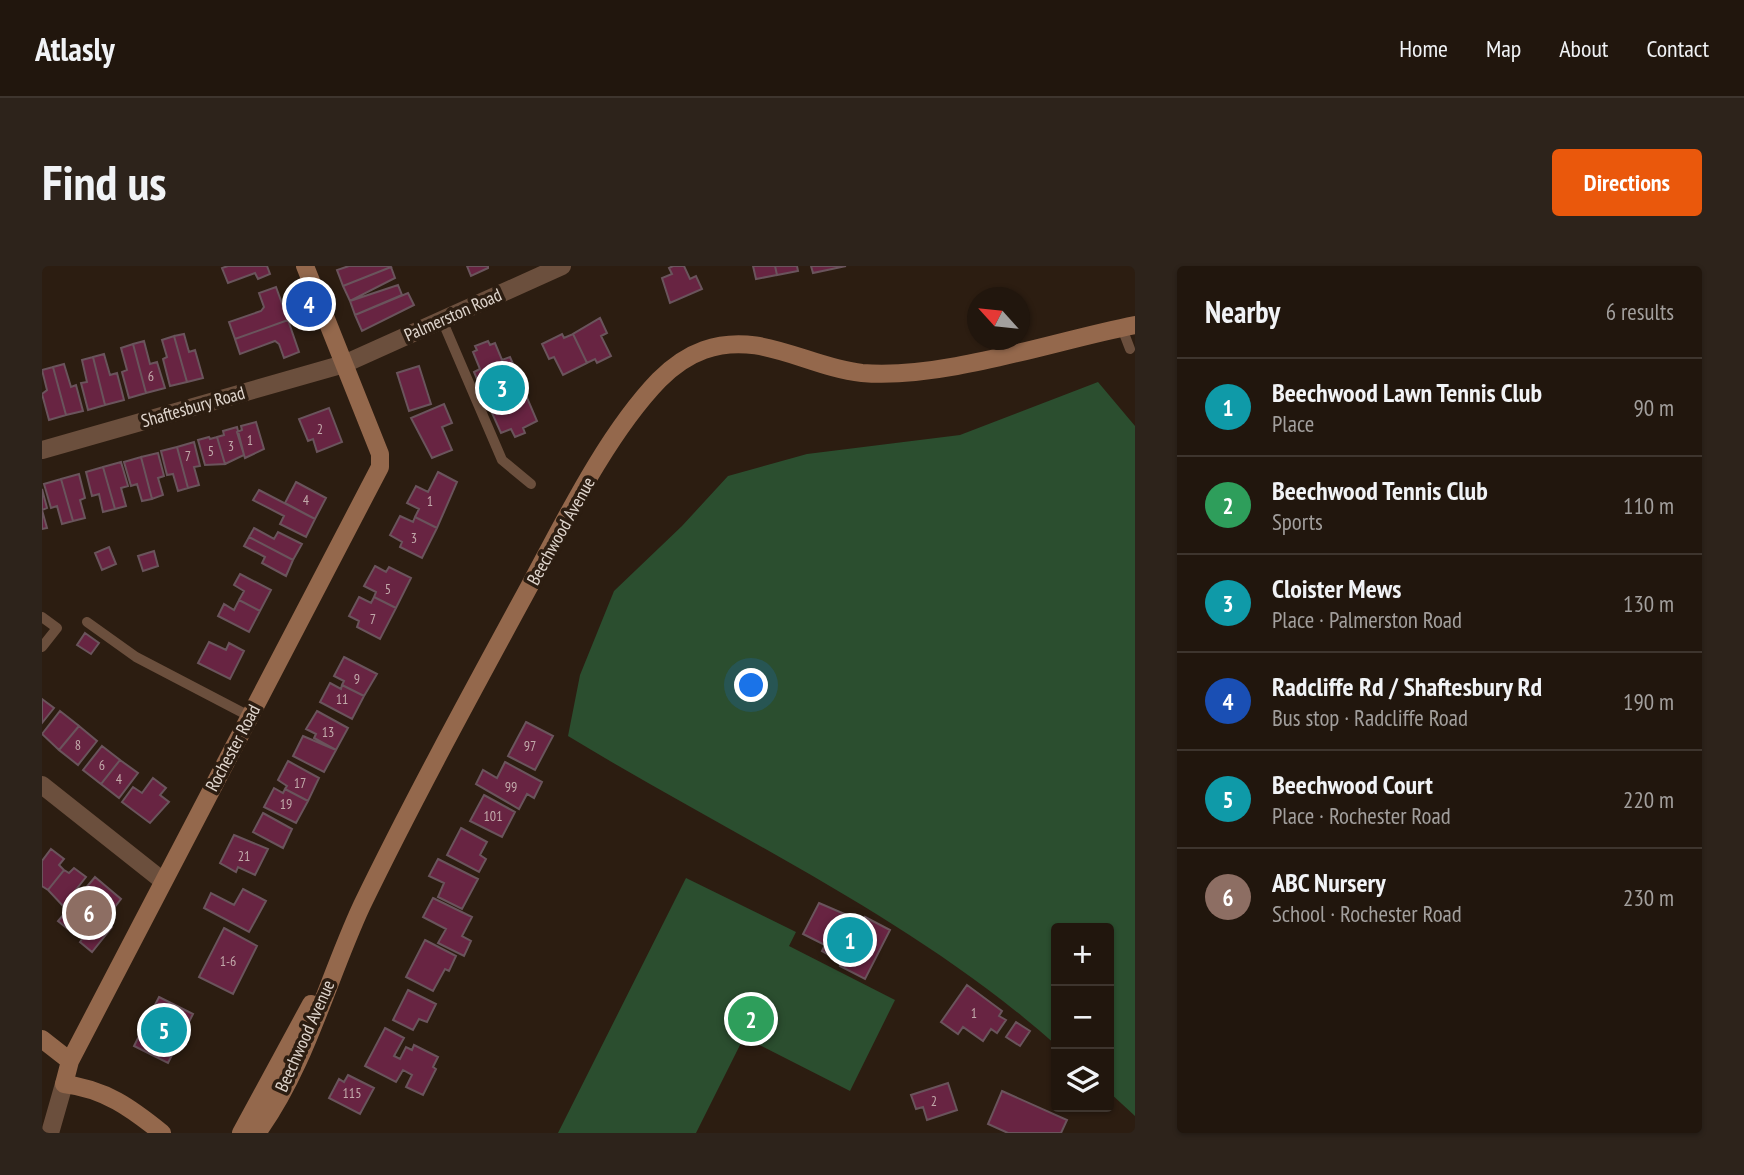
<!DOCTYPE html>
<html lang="en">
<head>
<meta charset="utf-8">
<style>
	:root { --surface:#21160d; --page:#2d231b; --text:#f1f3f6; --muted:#a29f9d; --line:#3e352e; --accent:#ea580c }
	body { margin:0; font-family:"PT Sans Narrow",sans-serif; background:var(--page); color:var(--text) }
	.controls { position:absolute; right:21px; bottom:21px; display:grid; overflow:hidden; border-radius:7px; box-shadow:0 2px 5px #0004 }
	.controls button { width:63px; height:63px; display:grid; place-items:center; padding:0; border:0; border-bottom:2px solid var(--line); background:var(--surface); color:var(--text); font:35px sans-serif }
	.compass { position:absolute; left:925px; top:21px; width:63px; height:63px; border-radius:50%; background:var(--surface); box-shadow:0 2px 5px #0004; rotate:297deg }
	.you { position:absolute; left:710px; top:420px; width:24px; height:24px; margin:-18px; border:5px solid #fff; border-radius:50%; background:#1a73e8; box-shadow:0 0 0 10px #1a73e833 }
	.badge { display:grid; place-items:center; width:46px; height:46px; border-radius:50%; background:var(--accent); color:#fff; font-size:23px; font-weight:700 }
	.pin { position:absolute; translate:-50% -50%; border:4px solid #fff; box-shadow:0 2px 7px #0006 }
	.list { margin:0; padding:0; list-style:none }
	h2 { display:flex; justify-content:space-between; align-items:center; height:91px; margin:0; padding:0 28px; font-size:30px }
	h2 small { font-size:23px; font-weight:400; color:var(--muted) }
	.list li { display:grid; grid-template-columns:46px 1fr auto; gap:21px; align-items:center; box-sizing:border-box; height:98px; padding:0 28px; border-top:2px solid var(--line) }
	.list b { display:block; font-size:26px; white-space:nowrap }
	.list p { margin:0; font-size:23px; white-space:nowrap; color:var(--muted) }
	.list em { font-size:23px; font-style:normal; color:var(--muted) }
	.icon { flex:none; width:38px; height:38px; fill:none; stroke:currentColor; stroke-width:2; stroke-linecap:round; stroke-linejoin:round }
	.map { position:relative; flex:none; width:1093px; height:867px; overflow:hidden; border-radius:7px }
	header { display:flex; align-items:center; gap:42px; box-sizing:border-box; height:98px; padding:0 35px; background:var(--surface); border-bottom:2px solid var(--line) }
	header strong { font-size:33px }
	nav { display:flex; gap:38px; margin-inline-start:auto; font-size:24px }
	.intro { display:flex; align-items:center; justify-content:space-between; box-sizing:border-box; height:168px; padding:0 42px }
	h1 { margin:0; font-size:49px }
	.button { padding:18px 32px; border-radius:7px; background:var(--accent); color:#fff; font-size:24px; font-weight:700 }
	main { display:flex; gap:42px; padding:0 42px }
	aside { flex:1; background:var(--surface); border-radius:7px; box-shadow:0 2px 5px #0004 }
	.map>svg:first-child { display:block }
	.green { fill:#2b4e2f }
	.building { fill:#682442; stroke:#6a545c; stroke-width:2 }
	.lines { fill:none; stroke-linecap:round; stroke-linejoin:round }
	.lane { stroke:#6b4f3d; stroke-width:10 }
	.street { stroke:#6b4f3d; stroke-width:18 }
	.secondary { stroke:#94684c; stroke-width:18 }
	.labels { text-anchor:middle; stroke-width:7; stroke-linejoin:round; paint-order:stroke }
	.number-label { font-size:14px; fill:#c2aaab }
	.street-label { font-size:18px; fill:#e0d6ce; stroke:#2c1d11 }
</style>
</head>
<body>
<header>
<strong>Atlasly</strong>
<nav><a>Home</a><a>Map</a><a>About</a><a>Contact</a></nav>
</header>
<div class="intro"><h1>Find us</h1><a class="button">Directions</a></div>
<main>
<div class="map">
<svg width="1093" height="867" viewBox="0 0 1093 867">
	<rect width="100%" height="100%" fill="#2c1d11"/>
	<path class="green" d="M1056,116L1093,160V850L1067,826V662H1014V779C870,651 690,570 526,470L538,409L572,325L640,260L686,210L765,188L918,169Z
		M644,612L754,666L747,680L853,734L808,825L702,771L654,867H516Z"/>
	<path class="building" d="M186,0H225L228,8L216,13L213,7L186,17L180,2Z
		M307,0H348L349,1L301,20L295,4Z
		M425,0H446V2L429,10Z
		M631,0H642L648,13L654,10L660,23L628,37L620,12L630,8L627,2Z
		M711,0H733L735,9L714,13Z
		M733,0H755L756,5L735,9Z
		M769,0H804L771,7Z
		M349,1L353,12L308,35L301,20Z
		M356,19L360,29L313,49L308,35Z
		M234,21L246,54L193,73L187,56L219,45L222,41L217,27Z
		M366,27L372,39L320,65L313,49Z
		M558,52L565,67L559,70L569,90L555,97L553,93L545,97L531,68Z
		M246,54L257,86L242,92L237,78L233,75L198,88L193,73Z
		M142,68L147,86L153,84L161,112L145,116L132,70Z
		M520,68L522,72L531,68L545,97L521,109L512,91L507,93L500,78Z
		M132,70L145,116L128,120L121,93L125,91L120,74Z
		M102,75L108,98L115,96L123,122L104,127L91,78Z
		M446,75L448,79L453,77L460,94L468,91L476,109L465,113L470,124L480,120L495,155L481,162L483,167L473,171L469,163L459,167L446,138L455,134L449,121L440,125L432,106L438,103L431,86L435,84L433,80Z
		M91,78L104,127L87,132L80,106L85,104L79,82Z
		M62,88L68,109L75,107L82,134L63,139L51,91Z
		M51,91L63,139L46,144L39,117L45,116L40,94Z
		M22,98L29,121L34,119L41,145L24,149L11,101Z
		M377,100L389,138L367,145L355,107Z
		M11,101L24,149L7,154L0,128L5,124L0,104Z
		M402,138L410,157L400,161L410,184L390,192L369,152Z
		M287,142L300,176L275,186L271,173L266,175L257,153Z
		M214,156L222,183L203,192L195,166L200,164L199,160Z
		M195,161L202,189L183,198L175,171L182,169L181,165Z
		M167,171L168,173L175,171L183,198L163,199L156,174Z
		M152,176L158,200L152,201L157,219L146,222L135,181Z
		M135,181L146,222L136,225L131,208L125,209L119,185Z
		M116,187L122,210L116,212L121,229L110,233L99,191Z
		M99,191L110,233L100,235L95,218L89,220L82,196Z
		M79,196L86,220L79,222L84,240L73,243L61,201Z
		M61,201L73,243L61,246L57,228L50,230L44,206Z
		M396,206L415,216L395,262L373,251L377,243L365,237L374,220L386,226Z
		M37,208L43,232L38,234L43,252L31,255L19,213Z
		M19,213L31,255L20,258L15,240L9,242L2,218Z
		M254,216L284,232L273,253L243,237Z
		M0,223L5,242L0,244L5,262L0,263Z
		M217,224L273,253L264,271L238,258L242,250L211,234Z
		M358,250L371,256L373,251L395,262L380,292L358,281L360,276L348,269Z
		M212,262L232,273L236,266L260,278L251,294L207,271Z
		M207,271L251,294L244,310L220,297L223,291L202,280Z
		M67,281L74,298L60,304L53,287Z
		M112,285L116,300L101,305L96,290Z
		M333,300L344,306L347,301L369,312L354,342L332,331L334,326L322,320Z
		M198,308L229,324L218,345L197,334L202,325L192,319Z
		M317,331L329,337L332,331L354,342L338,373L315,361L317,355L307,350Z
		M197,334L218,345L207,366L176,350L182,338L192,344Z
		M43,367L57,377L49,388L35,379Z
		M167,376L184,384L187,377L202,385L188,413L156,397Z
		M302,391L335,408L322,430L300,419L302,415L292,410Z
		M288,417L299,423L300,419L322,430L310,453L278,436Z
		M0,433L12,442L0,457Z
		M18,445L37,460L17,484L0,468Z
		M275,445L306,462L294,484L272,472L274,468L264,463Z
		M484,456L511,470L493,504L466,490Z
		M37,460L55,475L36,499L17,484Z
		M261,470L294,484L282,506L251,490Z
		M60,480L78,494L59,518L41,504Z
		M78,494L96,507L77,532L59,518Z
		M246,495L277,512L266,535L243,523L245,520L236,514Z
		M463,496L500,516L492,532L485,528L477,543L434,518L441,504L455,512Z
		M111,512L124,522L118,529L127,536L108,557L80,536L91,521L100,527Z
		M232,522L241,527L243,523L266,535L254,557L222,541Z
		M442,529L473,546L460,571L428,555Z
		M221,547L250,563L241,582L211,566Z
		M419,562L445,576L438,589L444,593L437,606L405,589Z
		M192,569L226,583L213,609L196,601L194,606L178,597Z
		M9,583L22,593L17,599L22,604L6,624L0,620V595Z
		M396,593L436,613L420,643L396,631L402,617L387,610Z
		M32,602L44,611L21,640L6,624L22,604L27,607Z
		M53,611L79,633L69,646L73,649L65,658L70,661L50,686L38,676L46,665L38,658L31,667L16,655Z
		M201,623L224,635L207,666L162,642L169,627L192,639Z
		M391,632L430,651L420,670L429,675L422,690L396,677L404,663L381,651Z
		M777,637L821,656L823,651L848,664L823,713L798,700L800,696L780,685L783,679L761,668Z
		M182,662L215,680L191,728L157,711Z
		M383,674L414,690L407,705L403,703L391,725L364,711Z
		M925,719L960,745L957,750L964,754L955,767L949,763L941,775L921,761L916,768L899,756Z
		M366,724L394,738L385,756L377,753L371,764L351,754Z
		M117,731L151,748L126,797L92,780Z
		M974,756L988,765L978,780L964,771Z
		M343,762L362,772L352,790L358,793L364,781L370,784L372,779L396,791L391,801L394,803L381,829L364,821L370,809L361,804L354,816L323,800Z
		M306,809L332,822L318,848L287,832L297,813L302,816Z
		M906,817L915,844L885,854L881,841L874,843L869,829Z
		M960,825L1025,854L1019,867H966L946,858Z"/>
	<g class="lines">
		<path class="lane" d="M400,54L460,194L489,218
			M1080,62L1088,83
			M0,351L15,362L0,381
			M45,356L94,391L207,450"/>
		<path class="street" d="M0,184L302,98L520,0
			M0,519L121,615
			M8,867L22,818"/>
		<path class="secondary" d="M0,773L28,795
			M120,867C89,842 63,823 22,818L28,795L338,201V188L263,0
			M199,867L269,738
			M215,867C264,800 285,714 320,639C372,532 430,426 487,321C523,254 565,168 617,114C630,101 645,90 662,84C718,64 765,101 820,107C901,114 1011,75 1093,59"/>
	</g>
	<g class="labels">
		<g class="number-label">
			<text x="109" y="115">6</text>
			<text x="278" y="168">2</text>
			<text x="208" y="179">1</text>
			<text x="189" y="185">3</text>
			<text x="169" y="190">5</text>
			<text x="146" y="195">7</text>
			<text x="264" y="239">4</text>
			<text x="388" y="240">1</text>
			<text x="372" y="277">3</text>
			<text x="346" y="328">5</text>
			<text x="331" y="358">7</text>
			<text x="315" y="418">9</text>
			<text x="300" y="438">11</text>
			<text x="286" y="471">13</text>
			<text x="36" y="484">8</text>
			<text x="488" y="485">97</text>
			<text x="60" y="504">6</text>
			<text x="77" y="518">4</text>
			<text x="258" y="522">17</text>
			<text x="469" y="526">99</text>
			<text x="244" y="543">19</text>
			<text x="451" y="555">101</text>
			<text x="202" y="595">21</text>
			<text x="186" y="700">1-6</text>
			<text x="932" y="752">1</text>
			<text x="310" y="832">115</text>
			<text x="892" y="840">2</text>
		</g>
		<g class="street-label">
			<text transform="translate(411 49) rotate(-24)" y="6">Palmerston Road</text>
			<text transform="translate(151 141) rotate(-16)" y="6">Shaftesbury Road</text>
			<text transform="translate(519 265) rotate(-61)" y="6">Beechwood Avenue</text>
			<text transform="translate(191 482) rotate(-62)" y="6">Rochester Road</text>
			<text transform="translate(263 770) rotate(-66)" y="6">Beechwood Avenue</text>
		</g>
	</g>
</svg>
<div class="controls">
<button>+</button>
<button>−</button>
<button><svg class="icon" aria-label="layers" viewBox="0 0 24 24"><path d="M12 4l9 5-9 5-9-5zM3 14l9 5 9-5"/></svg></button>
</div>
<svg class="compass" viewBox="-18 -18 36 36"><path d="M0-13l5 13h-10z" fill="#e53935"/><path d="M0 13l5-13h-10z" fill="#a29f9d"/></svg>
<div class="you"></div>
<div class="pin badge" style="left:808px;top:674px;background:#0f9aa8">1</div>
<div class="pin badge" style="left:709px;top:753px;background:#2e9e5b">2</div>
<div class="pin badge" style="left:460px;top:122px;background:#0f9aa8">3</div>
<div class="pin badge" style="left:267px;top:38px;background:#1a4fb4">4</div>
<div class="pin badge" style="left:122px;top:764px;background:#0f9aa8">5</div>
<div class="pin badge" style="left:47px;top:647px;background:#8d6e63">6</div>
</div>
<aside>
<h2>Nearby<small>6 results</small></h2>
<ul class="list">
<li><span class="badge" style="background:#0f9aa8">1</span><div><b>Beechwood Lawn Tennis Club</b><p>Place</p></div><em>90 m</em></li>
<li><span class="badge" style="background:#2e9e5b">2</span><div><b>Beechwood Tennis Club</b><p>Sports</p></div><em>110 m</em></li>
<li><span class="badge" style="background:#0f9aa8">3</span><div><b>Cloister Mews</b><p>Place · Palmerston Road</p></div><em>130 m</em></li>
<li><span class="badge" style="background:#1a4fb4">4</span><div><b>Radcliffe Rd / Shaftesbury Rd</b><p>Bus stop · Radcliffe Road</p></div><em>190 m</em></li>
<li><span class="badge" style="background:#0f9aa8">5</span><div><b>Beechwood Court</b><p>Place · Rochester Road</p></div><em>220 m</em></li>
<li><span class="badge" style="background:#8d6e63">6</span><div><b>ABC Nursery</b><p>School · Rochester Road</p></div><em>230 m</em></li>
</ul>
</aside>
</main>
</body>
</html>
